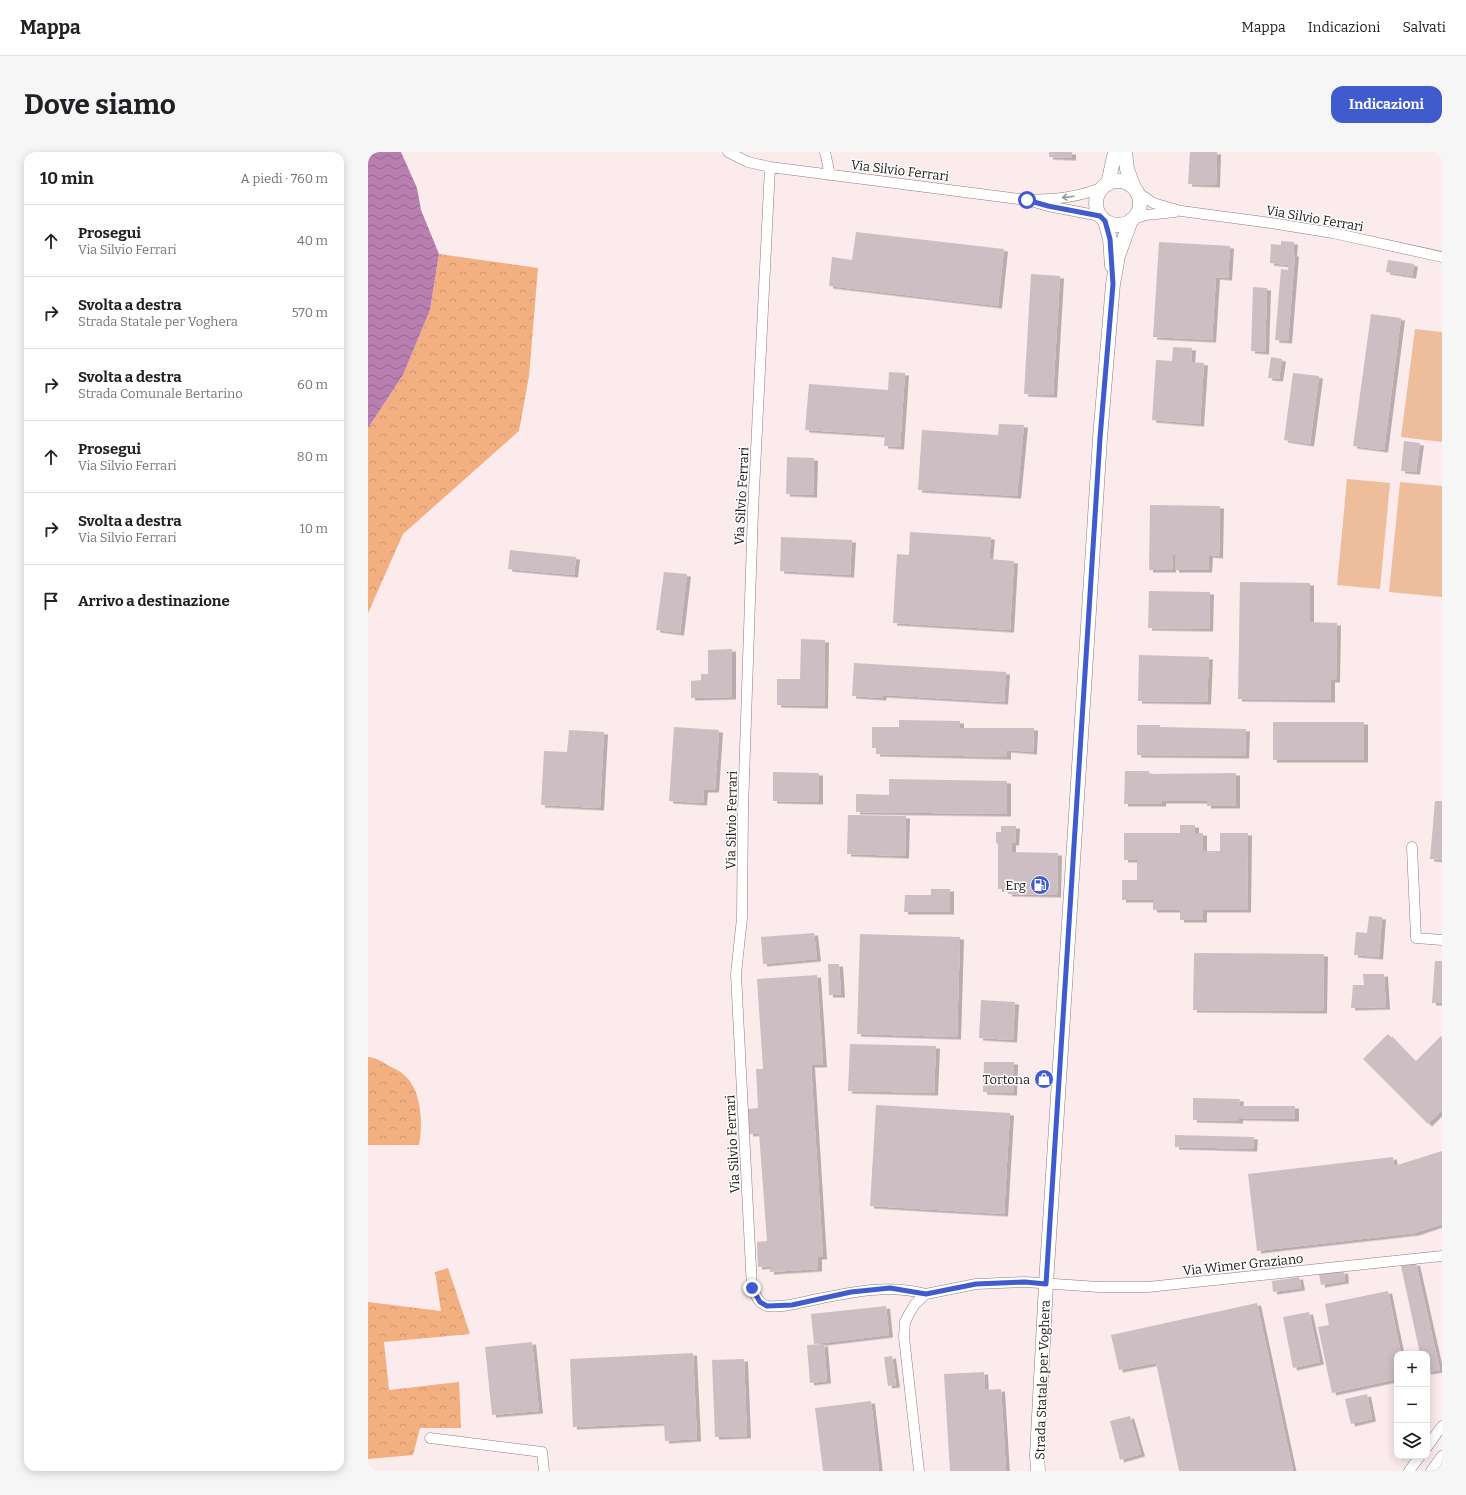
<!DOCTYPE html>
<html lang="it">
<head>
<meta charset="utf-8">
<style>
	:root { --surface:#fff; --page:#f6f6f6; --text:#202124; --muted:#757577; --line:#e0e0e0; --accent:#405bce }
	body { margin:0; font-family:Bitter,serif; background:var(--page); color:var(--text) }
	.controls { position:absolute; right:12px; bottom:12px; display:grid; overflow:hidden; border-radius:8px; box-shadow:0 2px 10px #0003 }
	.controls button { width:36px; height:36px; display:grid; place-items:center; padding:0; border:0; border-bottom:1px solid var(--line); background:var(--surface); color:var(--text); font:20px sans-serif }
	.stop { position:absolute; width:12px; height:12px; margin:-9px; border:3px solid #405bce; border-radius:50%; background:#fff }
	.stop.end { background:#405bce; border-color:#fff; box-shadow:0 1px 4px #0008 }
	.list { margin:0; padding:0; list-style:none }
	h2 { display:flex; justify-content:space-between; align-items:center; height:52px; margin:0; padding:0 16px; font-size:17px }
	h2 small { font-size:13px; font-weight:400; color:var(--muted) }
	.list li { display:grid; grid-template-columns:26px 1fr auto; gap:12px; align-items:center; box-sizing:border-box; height:72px; padding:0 16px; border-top:1px solid var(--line) }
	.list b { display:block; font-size:15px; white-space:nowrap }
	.list p { margin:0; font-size:13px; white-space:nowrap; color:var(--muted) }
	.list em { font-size:13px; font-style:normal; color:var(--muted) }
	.icon { flex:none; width:22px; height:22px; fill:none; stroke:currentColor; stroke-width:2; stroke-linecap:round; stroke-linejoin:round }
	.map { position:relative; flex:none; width:1074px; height:1319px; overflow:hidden; border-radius:12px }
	header { display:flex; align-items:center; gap:24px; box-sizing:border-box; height:56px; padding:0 20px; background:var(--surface); border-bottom:1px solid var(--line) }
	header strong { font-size:19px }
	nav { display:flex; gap:22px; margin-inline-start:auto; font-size:14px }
	.intro { display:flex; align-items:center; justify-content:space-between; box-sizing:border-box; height:96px; padding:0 24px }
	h1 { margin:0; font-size:28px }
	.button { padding:10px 18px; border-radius:12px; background:var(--accent); color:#fff; font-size:14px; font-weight:700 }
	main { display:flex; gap:24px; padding:0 24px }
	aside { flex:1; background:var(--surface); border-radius:12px; box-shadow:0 2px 10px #0003 }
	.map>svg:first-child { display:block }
	.forest { fill:url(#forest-crowns) }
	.pitch { fill:#eebd9c }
	.water { fill:url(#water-waves) }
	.building { fill:#cdbec4; filter:url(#shadow) }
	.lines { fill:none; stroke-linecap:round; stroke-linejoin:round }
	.street-casing { stroke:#8c7e7e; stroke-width:11 }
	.secondary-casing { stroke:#8c7e7e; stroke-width:15 }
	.street { stroke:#fff; stroke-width:10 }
	.secondary { stroke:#fff; stroke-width:14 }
	.oneway { stroke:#999797 }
	.route { stroke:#405bce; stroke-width:5 }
	.labels { text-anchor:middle; stroke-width:3; stroke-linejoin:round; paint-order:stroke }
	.street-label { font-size:13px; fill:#1d1717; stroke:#fff }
	.poi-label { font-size:13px; fill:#1d1717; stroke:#fff; text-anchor:end }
</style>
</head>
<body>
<header>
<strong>Mappa</strong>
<nav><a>Mappa</a><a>Indicazioni</a><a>Salvati</a></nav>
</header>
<div class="intro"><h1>Dove siamo</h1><a class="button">Indicazioni</a></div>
<main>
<aside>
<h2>10 min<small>A piedi · 760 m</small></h2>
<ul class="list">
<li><svg class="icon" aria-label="ahead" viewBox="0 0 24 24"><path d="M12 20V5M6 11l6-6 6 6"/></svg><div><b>Prosegui</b><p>Via Silvio Ferrari</p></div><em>40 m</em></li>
<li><svg class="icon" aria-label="right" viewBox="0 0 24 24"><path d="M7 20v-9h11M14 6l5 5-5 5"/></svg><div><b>Svolta a destra</b><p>Strada Statale per Voghera</p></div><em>570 m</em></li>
<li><svg class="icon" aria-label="right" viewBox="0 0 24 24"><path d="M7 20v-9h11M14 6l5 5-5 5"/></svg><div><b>Svolta a destra</b><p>Strada Comunale Bertarino</p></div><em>60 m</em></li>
<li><svg class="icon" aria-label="ahead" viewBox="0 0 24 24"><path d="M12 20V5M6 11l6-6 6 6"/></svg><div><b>Prosegui</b><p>Via Silvio Ferrari</p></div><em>80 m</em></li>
<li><svg class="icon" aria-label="right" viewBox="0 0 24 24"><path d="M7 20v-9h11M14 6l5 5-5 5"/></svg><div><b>Svolta a destra</b><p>Via Silvio Ferrari</p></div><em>10 m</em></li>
<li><svg class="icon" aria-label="arrive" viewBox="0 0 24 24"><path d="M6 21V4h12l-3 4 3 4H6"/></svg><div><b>Arrivo a destinazione</b></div></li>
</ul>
</aside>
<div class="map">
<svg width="1074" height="1319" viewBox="0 0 1074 1319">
	<defs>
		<pattern id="forest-crowns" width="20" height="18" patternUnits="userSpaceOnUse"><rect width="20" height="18" fill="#f2af80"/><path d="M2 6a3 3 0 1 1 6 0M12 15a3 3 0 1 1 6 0" fill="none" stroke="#cf966e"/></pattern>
		<pattern id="water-waves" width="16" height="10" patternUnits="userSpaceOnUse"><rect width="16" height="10" fill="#ba7fb1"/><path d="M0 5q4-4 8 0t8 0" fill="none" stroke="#97678f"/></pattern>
		<filter id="shadow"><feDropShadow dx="4" dy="2.5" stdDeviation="0" flood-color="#0004"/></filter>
	</defs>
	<rect width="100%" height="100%" fill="#fbebec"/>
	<path class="forest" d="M71,102L170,116L161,224L151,279L35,382L0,461V276L35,223L62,158Z
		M0,905C9,906 15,910 23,915C27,917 32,919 36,923C54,938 55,971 51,993H0Z
		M80,1116L102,1182L16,1190L21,1238L91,1230L93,1276H52L45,1303L0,1307V1150L73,1159L67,1120Z"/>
	<path class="pitch" d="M1047,177L1074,180V290L1033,285Z
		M979,327L1022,331L1012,437L969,433Z
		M1032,330L1074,334V445L1021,440Z"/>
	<path class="water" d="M0,0H33L49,36L53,58L71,102L62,158L35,223L0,276Z"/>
	<path class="building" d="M681,0H704V6L681,5Z
		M822,0H849L848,33L820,32Z
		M488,80L636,97L630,154L461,134L464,105L484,108Z
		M913,89L926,90L925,102H927L920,189L907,188L913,117L920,118V113L902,111L903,92L913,93Z
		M791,90L862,94L860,126L848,125L844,188L785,185Z
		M1020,108L1046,112L1044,124L1018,120Z
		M663,122L692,124L685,243L656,242Z
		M885,135L899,136L897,200L883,199Z
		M1003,162L1033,166L1016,298L985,294Z
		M805,195L824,196L823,210L836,211L832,272L784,268L788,208L804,209Z
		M903,205L914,207L911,227L900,226Z
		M521,220L537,221L532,295L516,294L517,283L437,278L441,232L520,238Z
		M925,221L951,224L942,292L916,288Z
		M631,272L656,273L649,344L550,338L554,278L630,283Z
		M1036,289L1052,291L1048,320L1033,319Z
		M419,305L446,306L445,343L418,342Z
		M782,353L852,354L851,404L841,403L840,418H807V403H805L804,418H781Z
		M542,380L623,385L621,407L646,409L642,478L525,471L529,402L541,403Z
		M413,385L484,388L482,423L412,419Z
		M142,398L208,405L206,423L140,417Z
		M296,420L319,422L312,481L288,478Z
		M872,430L942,431V470L969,471L968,528H963V548L870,547Z
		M781,439L842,440L841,477L780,476Z
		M433,487L457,488L456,554L409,553V527H432Z
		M364,497V545L323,546V529L333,528V522H340V498Z
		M771,503L841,505L839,550L770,549Z
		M486,511L638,520L636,550L515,543L514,546L484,544Z
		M531,568L592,569V576H666L665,600L639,598V605L508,602V596H504V575H531Z
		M905,570H996V608H905Z
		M769,573H792V575L878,577L877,604L769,603Z
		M306,575L351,578L347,638H336L335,651L301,649Z
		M201,578L236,580L232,656L173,653L176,599L199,600Z
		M757,619H781V622L868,621V654H839V649H794V652H756Z
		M405,620L451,621V650L405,649Z
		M521,627L639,629V662L488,660V642L521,643Z
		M1067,649H1074V708L1062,707Z
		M480,663L538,664L537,704L479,702Z
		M812,673H827V681H835V699H852V681H880L879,758H835V768H812V758H785V748H754V728H769V708H756V681H812Z
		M633,674H648L647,691H644V700L690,701L689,743L640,742V737H630V692L628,691V680H633Z
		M563,737H582V760H536L537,743H563Z
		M1001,764L1014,765L1011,805L986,803L988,780L999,781Z
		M446,781L449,807L395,812L393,785Z
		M492,782L592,785L589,885L489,882Z
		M826,801L956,802L955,859L825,858Z
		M1067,809H1074V851H1064Z
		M460,812H471L473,843H461Z
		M995,822H1016L1018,855L983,856L985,833H996Z
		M449,823L455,913H443L455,1105H450V1117L402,1120V1114L390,1115L389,1090L399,1089L391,981L381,982L380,957L390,956L388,917H395L389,827Z
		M613,848L647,850L645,888L611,886Z
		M1020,882L1047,910L1073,884L1074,885V958L1060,972L995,907Z
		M482,892L568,894L566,941L480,939Z
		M616,910H646L645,941L615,940Z
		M825,946L872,947L871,954H927V967L871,966V969L825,968Z
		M508,953L642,961L636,1062L502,1054Z
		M807,983L886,985L885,997L807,995Z
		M1074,999V1072L1047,1081L889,1099L880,1022L1025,1005L1026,1014Z
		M1048,1111L1072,1218L1059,1220V1202H1052L1033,1114Z
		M976,1119L977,1129L953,1133L951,1122Z
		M931,1125L933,1136L905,1140L904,1129Z
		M1020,1139L1033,1202H1029V1227L964,1241L950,1175L961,1173L957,1152Z
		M889,1151L925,1319H811L788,1211L751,1218L743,1183Z
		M518,1154L521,1183L446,1192L443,1162Z
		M941,1160L952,1210L925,1216L915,1165Z
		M164,1190L171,1259L124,1263L117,1195Z
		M456,1192L459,1229L442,1231L439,1193Z
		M325,1201L329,1287L297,1289L296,1271L205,1275L202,1207Z
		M524,1204L528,1233L520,1234L516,1205Z
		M376,1207L379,1284L347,1285L344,1208Z
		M616,1220L617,1238L633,1237L638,1319H582L576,1222Z
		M999,1242L1004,1267L983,1272L977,1247Z
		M503,1249L511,1319H455L447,1256Z
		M762,1264L773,1302L752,1308L742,1269Z"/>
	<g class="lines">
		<g class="street-casing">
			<path id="street" d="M360,0L380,10L402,15L659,48C687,47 711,46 737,34
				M457,0L462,23
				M402,15L385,359L375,657L374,766L368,822L384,1136C388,1143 391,1153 400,1154C414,1156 431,1151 445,1148C484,1140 519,1132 558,1142
				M768,39L785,51L813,59L903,71L965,81L1074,105
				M666,50L680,54L732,64
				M765,67L778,63L807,60
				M1044,695L1048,786L1074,788
				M62,1286L174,1300L176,1319
				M1059,1295L1074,1274
				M551,1319L536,1185L537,1170L541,1162L547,1152L558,1142L608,1132L657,1130L731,1135H780L1074,1104
				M1041,1319L1052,1304
				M1063,1319L1074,1304"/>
		</g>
		<g class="secondary-casing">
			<path id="secondary" d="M757,0L759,17L766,36
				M728 51a22 22 0 1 1 44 0a22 22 0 1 1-44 0Z
				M740,32L747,0
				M737,69L742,87L744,114
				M670,1319L669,1303L678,1132L732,286L745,132L750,104L763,68"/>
		</g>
		<use href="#street" class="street"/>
		<use href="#secondary" class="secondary"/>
	</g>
	<defs><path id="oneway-shaft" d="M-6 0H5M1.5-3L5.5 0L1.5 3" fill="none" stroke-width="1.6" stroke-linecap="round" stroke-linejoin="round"/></defs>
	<use class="oneway" href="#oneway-shaft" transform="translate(700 45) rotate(173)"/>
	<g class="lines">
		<path class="route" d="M384,1136L392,1150L399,1154L424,1153L483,1140L522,1136L558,1142L608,1132L657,1130L678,1132L732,286L745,132L742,87L737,69L732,64L680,54L659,48"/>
	</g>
	<defs>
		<g id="fuel-disc" transform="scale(1)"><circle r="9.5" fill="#405bce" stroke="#fff"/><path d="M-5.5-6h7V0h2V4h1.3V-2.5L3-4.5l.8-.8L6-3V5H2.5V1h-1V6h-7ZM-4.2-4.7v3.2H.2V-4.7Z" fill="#fff"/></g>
		<g id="shop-disc" transform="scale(1)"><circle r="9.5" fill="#405bce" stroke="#fff"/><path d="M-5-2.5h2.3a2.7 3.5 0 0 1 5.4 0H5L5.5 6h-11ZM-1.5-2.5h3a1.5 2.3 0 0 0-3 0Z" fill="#fff"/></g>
	</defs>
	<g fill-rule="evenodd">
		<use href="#fuel-disc" x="672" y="733"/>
		<use href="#shop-disc" x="676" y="927"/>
	</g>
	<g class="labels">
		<g class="street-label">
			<text transform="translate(532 18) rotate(7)" y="5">Via Silvio Ferrari</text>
			<text transform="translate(947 66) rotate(10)" y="5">Via Silvio Ferrari</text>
			<text transform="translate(373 344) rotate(-87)" y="5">Via Silvio Ferrari</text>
			<text transform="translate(363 668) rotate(-89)" y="5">Via Silvio Ferrari</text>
			<text transform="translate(364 992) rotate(-93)" y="5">Via Silvio Ferrari</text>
			<text transform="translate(875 1112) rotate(-6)" y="5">Via Wimer Graziano</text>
			<text transform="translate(674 1228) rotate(-88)" y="5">Strada Statale per Voghera</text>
		</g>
		<g class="poi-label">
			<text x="658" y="738">Erg</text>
			<text x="662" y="932">Tortona</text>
		</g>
	</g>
</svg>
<div class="controls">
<button>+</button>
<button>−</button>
<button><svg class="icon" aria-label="layers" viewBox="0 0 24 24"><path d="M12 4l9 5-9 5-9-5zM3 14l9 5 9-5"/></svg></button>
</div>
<div class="stop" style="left:659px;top:48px"></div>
<div class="stop end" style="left:384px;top:1136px"></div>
</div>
</main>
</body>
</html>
